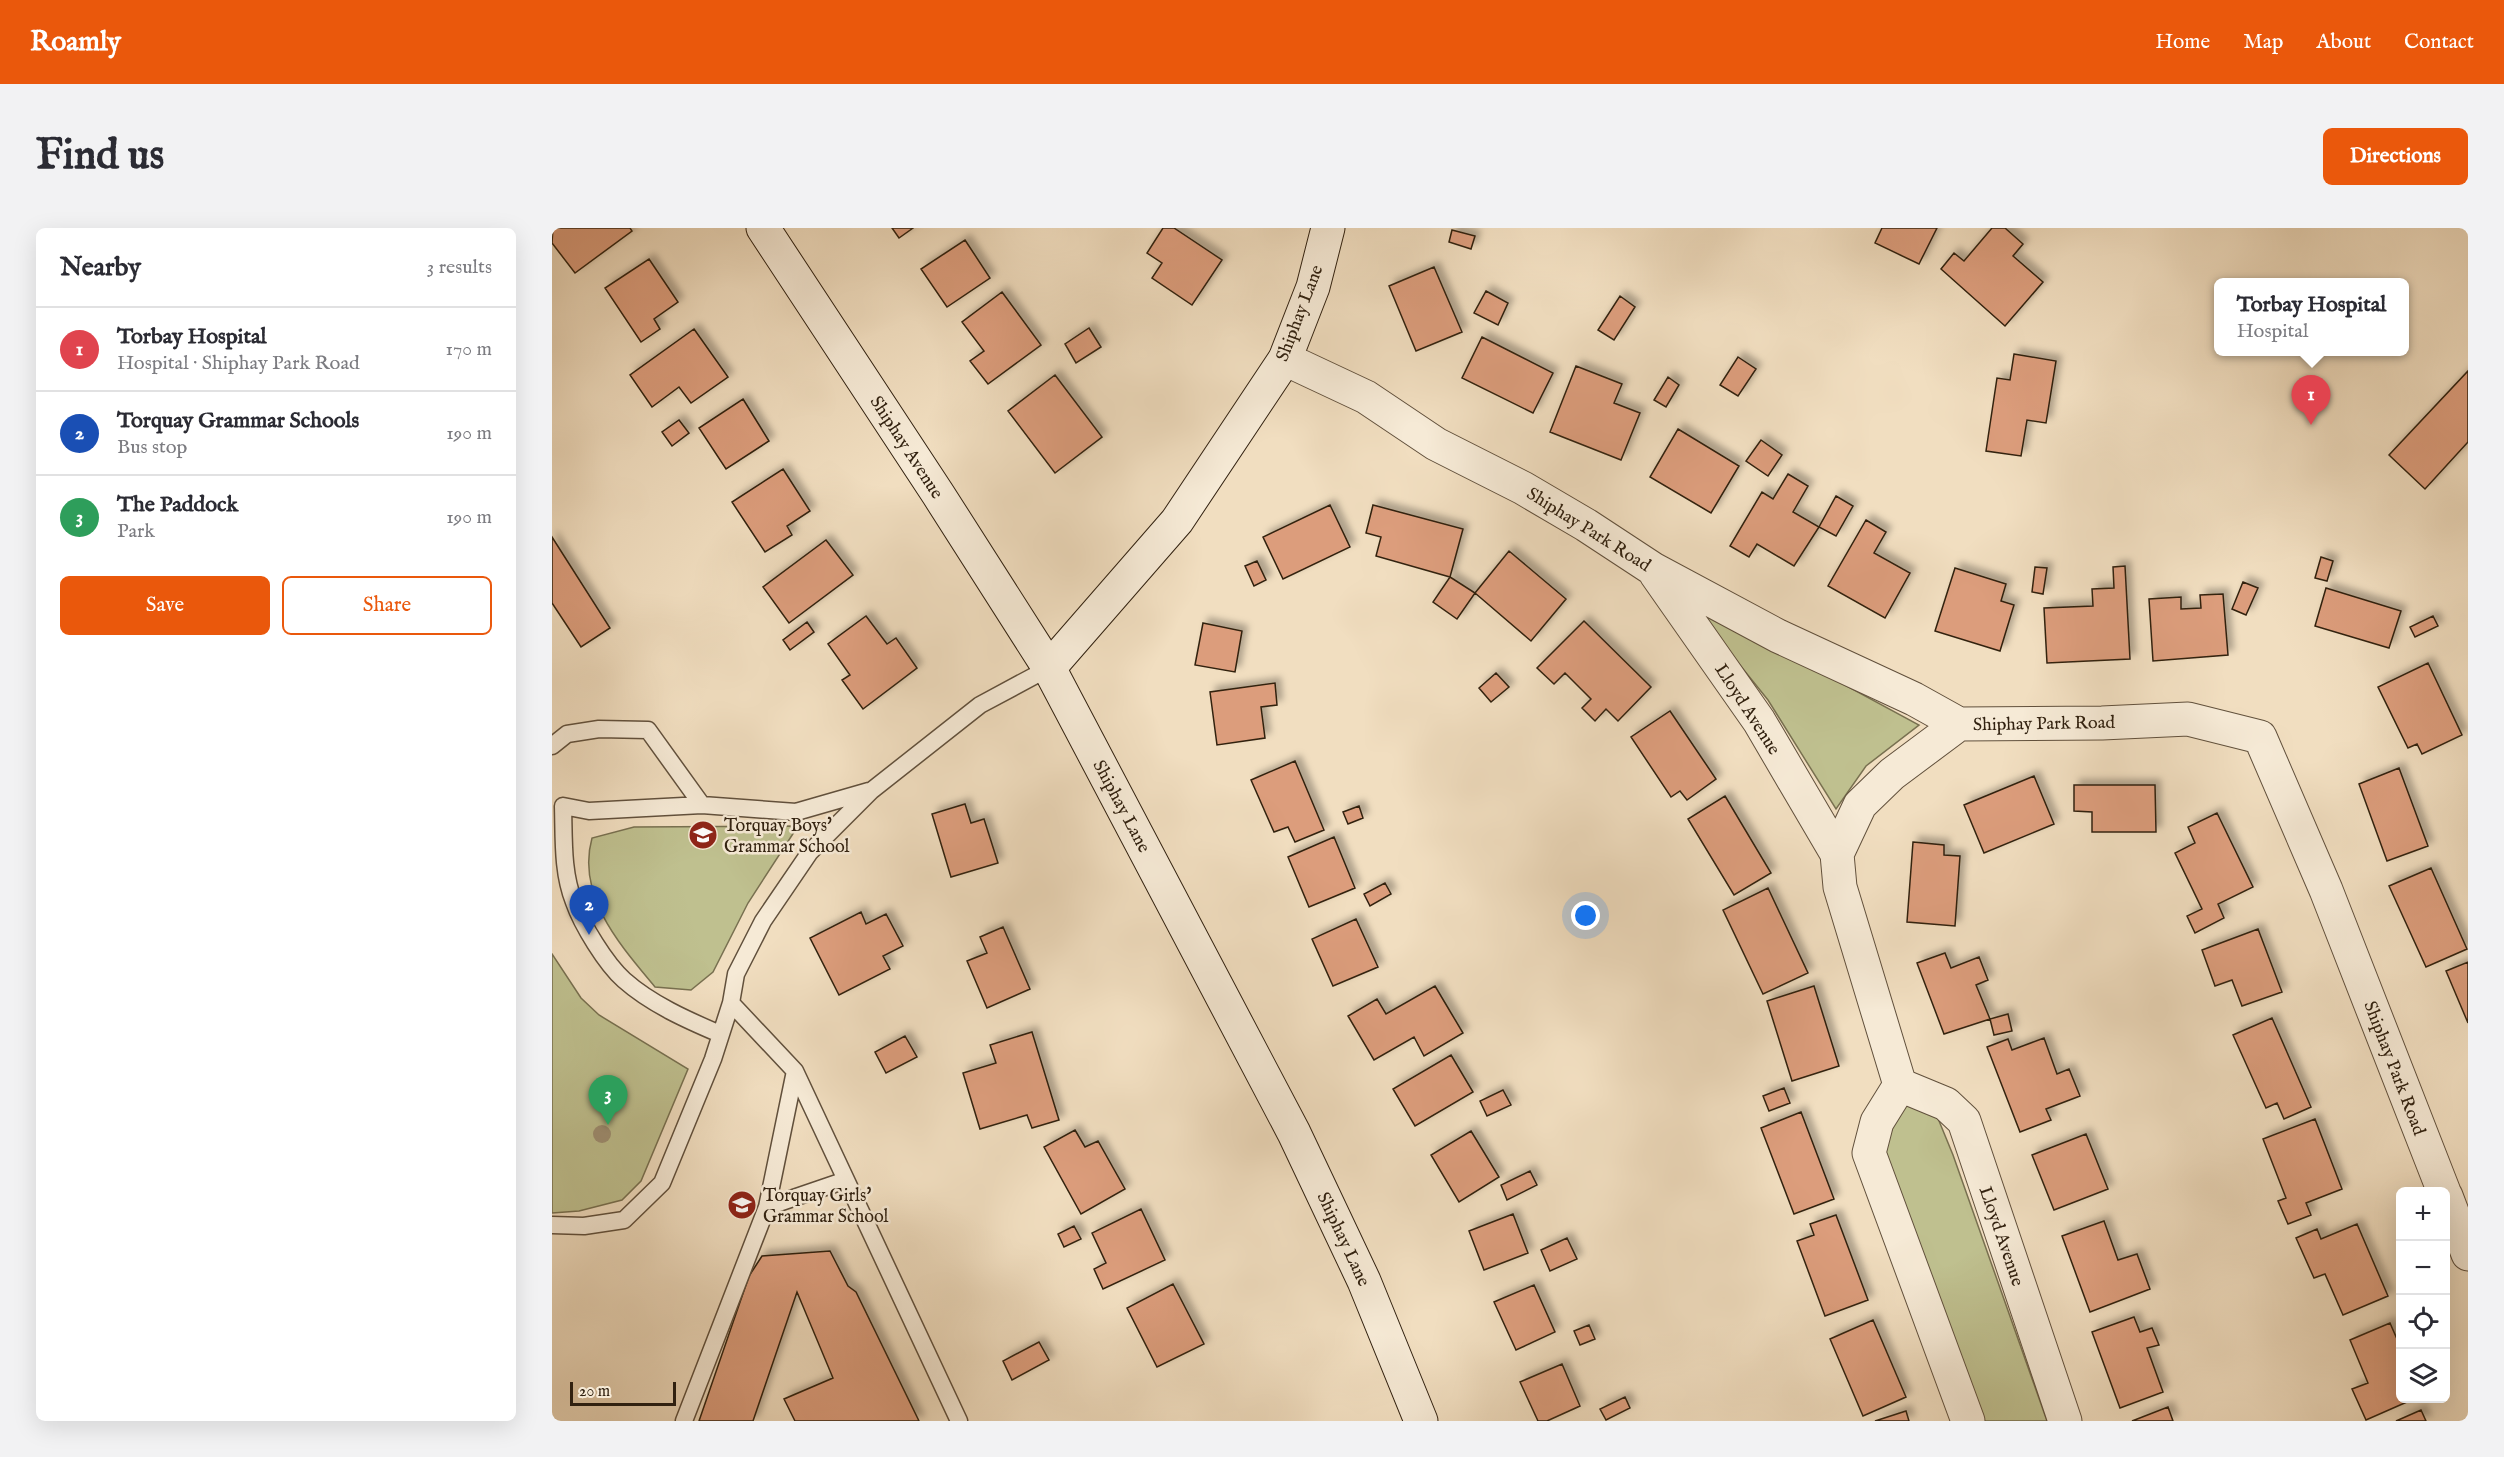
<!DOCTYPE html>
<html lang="en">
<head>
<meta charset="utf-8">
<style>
	:root { --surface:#fff; --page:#f2f2f3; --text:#2b2b33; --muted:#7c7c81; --line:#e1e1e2; --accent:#ea580c }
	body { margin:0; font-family:"IM FELL English",serif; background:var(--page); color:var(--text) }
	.controls { position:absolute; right:18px; bottom:18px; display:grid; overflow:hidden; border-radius:9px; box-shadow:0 6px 24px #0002 }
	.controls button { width:54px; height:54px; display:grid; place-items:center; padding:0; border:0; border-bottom:2px solid var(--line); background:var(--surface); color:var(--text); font:30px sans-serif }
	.scale { position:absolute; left:18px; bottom:15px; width:106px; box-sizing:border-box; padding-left:6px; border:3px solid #312110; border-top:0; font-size:16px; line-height:21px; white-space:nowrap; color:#312110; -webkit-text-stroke:4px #f6ead6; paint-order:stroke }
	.you { position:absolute; left:1034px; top:688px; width:21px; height:21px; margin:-15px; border:4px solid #fff; border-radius:50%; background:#1a73e8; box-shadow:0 0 0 9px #1a73e833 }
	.badge { display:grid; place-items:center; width:39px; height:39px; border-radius:50%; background:var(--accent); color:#fff; font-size:20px; font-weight:700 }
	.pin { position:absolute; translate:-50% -50px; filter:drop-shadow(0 2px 3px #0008) }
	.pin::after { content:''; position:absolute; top:32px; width:21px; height:18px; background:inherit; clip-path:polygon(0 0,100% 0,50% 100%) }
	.popup { position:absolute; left:1662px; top:50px; width:195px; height:78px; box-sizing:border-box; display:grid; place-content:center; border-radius:9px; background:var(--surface); filter:drop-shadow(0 2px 4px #0005); font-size:20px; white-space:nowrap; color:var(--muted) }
	.popup b { font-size:22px; color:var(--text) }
	.popup::after { content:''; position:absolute; left:50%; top:100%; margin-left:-12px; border:12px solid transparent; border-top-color:var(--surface) }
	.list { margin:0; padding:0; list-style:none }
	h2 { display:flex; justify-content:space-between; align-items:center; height:78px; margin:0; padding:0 24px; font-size:26px }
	h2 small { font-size:20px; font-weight:400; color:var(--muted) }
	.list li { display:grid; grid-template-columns:39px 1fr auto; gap:18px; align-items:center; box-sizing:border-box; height:84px; padding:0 24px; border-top:2px solid var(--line) }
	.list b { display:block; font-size:22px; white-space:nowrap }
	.list p { margin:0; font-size:20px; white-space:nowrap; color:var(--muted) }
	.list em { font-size:20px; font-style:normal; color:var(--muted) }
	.actions { display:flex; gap:12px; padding:18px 24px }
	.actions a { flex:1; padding:14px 0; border:2px solid var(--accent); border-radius:9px; text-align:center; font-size:21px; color:var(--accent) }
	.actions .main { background:var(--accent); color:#fff }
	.icon { flex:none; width:33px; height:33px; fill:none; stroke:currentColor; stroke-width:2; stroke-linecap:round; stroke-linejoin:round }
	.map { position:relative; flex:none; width:1916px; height:1193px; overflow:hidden; border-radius:9px }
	header { display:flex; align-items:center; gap:36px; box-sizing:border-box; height:84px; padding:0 30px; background:var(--accent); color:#fff }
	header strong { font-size:28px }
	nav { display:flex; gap:33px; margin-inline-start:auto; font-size:21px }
	.intro { display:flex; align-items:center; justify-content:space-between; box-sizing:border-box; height:144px; padding:0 36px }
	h1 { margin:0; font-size:42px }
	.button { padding:15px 27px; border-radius:9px; background:var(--accent); color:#fff; font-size:21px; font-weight:700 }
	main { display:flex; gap:36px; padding:0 36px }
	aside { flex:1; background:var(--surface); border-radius:9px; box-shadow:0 6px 24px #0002 }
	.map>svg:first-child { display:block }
	.green { fill:#bfc08f; stroke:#787050; stroke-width:1.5 }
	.building { fill:#dc9d7b; stroke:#312110; stroke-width:1.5; filter:url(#shadow) }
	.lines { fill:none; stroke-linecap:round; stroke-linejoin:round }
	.lane-casing { stroke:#61503c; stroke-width:19 }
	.street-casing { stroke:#61503c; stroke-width:35 }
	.secondary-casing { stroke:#312110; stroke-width:35 }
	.lane { stroke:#f6ead6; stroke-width:16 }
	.street { stroke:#f6ead6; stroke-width:33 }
	.secondary { stroke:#f6ead6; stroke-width:33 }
	.tree { fill:#9f9074 }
	.labels { text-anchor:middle; stroke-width:5; stroke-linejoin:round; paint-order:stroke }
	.street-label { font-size:18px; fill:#312110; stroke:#f6ead6 }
	.poi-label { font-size:18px; fill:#312110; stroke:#f6ead6; text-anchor:start }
</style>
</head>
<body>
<header>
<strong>Roamly</strong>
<nav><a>Home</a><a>Map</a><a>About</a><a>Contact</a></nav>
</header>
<div class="intro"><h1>Find us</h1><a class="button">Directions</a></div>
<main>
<aside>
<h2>Nearby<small>3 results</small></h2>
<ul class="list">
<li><span class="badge" style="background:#e0444e">1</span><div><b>Torbay Hospital</b><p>Hospital · Shiphay Park Road</p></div><em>170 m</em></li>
<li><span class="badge" style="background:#1a4fb4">2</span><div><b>Torquay Grammar Schools</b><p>Bus stop</p></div><em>190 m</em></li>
<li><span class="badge" style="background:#2e9e5b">3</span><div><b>The Paddock</b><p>Park</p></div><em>190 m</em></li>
</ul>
<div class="actions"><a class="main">Save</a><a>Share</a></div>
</aside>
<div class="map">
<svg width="1916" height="1193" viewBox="0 0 1916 1193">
	<defs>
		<filter id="shadow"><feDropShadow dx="5.5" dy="-5.5" stdDeviation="3" flood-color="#0004"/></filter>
	</defs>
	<rect width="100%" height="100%" fill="#f1dec0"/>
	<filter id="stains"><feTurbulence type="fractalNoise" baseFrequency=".00333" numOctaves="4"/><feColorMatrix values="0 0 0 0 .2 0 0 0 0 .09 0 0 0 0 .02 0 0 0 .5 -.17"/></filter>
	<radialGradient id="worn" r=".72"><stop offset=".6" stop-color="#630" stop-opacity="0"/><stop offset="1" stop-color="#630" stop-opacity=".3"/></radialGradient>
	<path class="green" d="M1152,381L1367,497L1314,538L1284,581L1216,472L1154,395Z
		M246,598L196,675L161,744L139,762L103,759C68,717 24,668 40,610L82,599Z
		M0,726L29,770L47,787L136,841L89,953L70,972L27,983L0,985Z
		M1351,874L1385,888L1401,927L1495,1193H1418L1328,931Z"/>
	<path class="building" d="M1,0H78L80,3L23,45L0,15Z
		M340,0H361L347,10Z
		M611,0H622L670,32L640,77L600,50L610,35L595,25Z
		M1330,0H1385L1367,36L1323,15Z
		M1440,0H1453L1471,16L1461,28L1491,54L1453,98L1389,41L1402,25L1412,33Z
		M900,2L923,8L919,21L897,14Z
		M413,12L438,50L395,79L369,41Z
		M97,31L126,74L102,91L108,101L89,114L53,60Z
		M882,39L910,104L864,123L837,58Z
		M934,63L956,75L946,97L922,85Z
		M450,64L489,117L436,156L418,133L432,123L410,94Z
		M1068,68L1083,79L1062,112L1046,102Z
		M537,100L549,119L524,135L513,116Z
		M142,101L176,149L139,175L127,159L100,179L78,147Z
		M930,109L1001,145L981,185L910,150Z
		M1462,126L1504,133L1494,195L1475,192L1469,228L1434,223L1445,150L1458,152Z
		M1186,129L1204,141L1186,168L1168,157Z
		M1024,138L1070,156L1062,175L1088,185L1069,232L998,204Z
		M1916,143V214L1873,261L1837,227Z
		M503,147L550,209L503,245L456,183Z
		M1116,149L1127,157L1114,179L1102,172Z
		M191,171L217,213L174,241L147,200Z
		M127,192L137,205L120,218L110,204Z
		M1126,201L1187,238L1159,285L1098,249Z
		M1209,212L1230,227L1216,248L1194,233Z
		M231,241L258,283L235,298L240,307L213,324L180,274Z
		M1236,246L1256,258L1241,284L1267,299L1242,338L1205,316L1197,329L1178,318L1210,264L1221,271Z
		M1284,268L1301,278L1284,308L1267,299Z
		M778,277L798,319L731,351L711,309Z
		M821,277L911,301L898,349L824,328L829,309L814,305Z
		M1314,292L1334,304L1322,325L1358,345L1333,390L1276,358Z
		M0,309L58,400L29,419L0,375Z
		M274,312L301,347L237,395L211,359Z
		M957,323L1014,371L979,413L923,365Z
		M1769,329L1781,333L1775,353L1763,350Z
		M705,333L714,352L702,358L693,338Z
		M1573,338L1578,431L1495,435L1492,380L1541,378L1540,361L1562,360L1561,339Z
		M1483,339L1495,340L1491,366L1480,364Z
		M1403,340L1454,356L1449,373L1462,377L1448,423L1383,403Z
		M898,349L923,365L905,391L881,374Z
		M1691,354L1706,360L1694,387L1680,381Z
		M1774,360L1849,383L1837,420L1763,398Z
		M1671,366L1676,427L1601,433L1597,371L1629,369V381L1649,380L1648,367Z
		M314,388L335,416L344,410L365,440L311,481L290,452L298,447L276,416Z
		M1881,388L1886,398L1863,409L1858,399Z
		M1032,393L1099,459L1066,493L1054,481L1043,493L1030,480L1039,471L1013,445L1002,456L985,440Z
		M255,394L262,404L238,422L231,412Z
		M651,395L690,403L683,444L643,437Z
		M1876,435L1910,507L1870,526L1865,516L1856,520L1826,459Z
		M944,445L957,459L939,474L927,460Z
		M723,455L725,477L709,479L713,510L665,517L658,464Z
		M1118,483L1164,551L1135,572L1128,563L1119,569L1079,509Z
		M743,533L772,602L743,614L736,599L722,604L699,552Z
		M1847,540L1876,618L1835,633L1807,556Z
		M1482,548L1502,596L1432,625L1412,577Z
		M1522,557H1603L1604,604H1540V584L1522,583Z
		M1173,568L1219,645L1182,667L1136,591Z
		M413,576L419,595L432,591L446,635L399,649L380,586Z
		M807,578L811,590L796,596L791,584Z
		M1665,585L1701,659L1666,676L1672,690L1643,705L1635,688L1650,681L1623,625L1643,615L1636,599Z
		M782,609L803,660L757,679L736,629Z
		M1361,614L1392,617V627L1408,628L1403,698L1355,694Z
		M1879,640L1915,721L1874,739L1837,658Z
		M833,655L839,666L818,678L812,666Z
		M1216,660L1256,745L1211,766L1171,682Z
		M309,684L314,696L334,686L351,718L331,728L338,741L287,767L258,710Z
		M804,691L826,739L781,758L760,711Z
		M451,699L478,761L435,780L415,733L435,725L428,709Z
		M1706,701L1730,764L1690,778L1680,752L1663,758L1650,722Z
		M1393,725L1399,740L1427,729L1436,752L1424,757L1438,791L1392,806L1365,735Z
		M1916,734V795L1894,743Z
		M883,758L911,805L872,828L862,809L822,832L796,788L825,771L834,786Z
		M1262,758L1287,838L1240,853L1215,773Z
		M1456,786L1460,803L1442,807L1438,791Z
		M1720,790L1759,879L1732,891L1725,875L1714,880L1681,807Z
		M480,804L507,892L480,900L475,887L428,901L411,845L444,835L438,817Z
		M353,808L365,829L334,845L323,824Z
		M1492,810L1505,846L1517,841L1528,868L1494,881L1499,892L1468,904L1435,819L1456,811L1460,822Z
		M899,827L921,864L863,898L841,861Z
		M1232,860L1238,875L1217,883L1211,868Z
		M951,862L959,877L935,888L928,873Z
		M1249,884L1282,971L1242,986L1209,900Z
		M1763,891L1790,961L1754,975L1759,987L1736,996L1726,973L1734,970L1711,911Z
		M523,902L533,919L546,913L573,961L529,986L492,919Z
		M919,903L947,949L907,974L879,927Z
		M1534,906L1556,961L1502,982L1480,927Z
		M978,943L985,957L955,972L949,957Z
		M589,981L613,1032L551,1061L542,1041L554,1035L540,1005Z
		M961,986L976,1025L932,1042L917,1003Z
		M1284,987L1316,1072L1273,1088L1245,1013L1262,1007L1258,996Z
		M1552,993L1566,1032L1585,1026L1598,1061L1538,1084L1510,1008Z
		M1805,996L1836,1068L1791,1087L1773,1046L1762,1050L1744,1010L1765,1001L1769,1011Z
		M522,998L529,1011L512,1019L506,1006Z
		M1015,1010L1025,1031L998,1043L989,1022Z
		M278,1023L296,1058L304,1064L367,1193H243L232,1171L281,1150L245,1064L201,1193H147L197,1048L210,1028Z
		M621,1056L652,1116L605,1139L575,1080Z
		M982,1057L1003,1104L964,1122L942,1074Z
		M1582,1089L1588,1104L1600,1100L1607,1117L1595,1120L1611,1164L1568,1180L1540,1104Z
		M1321,1092L1354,1169L1311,1188L1278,1111Z
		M1838,1095L1848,1118V1170H1864L1814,1192L1800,1161L1816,1155L1798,1112Z
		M1037,1097L1043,1111L1028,1117L1022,1103Z
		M487,1114L497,1132L460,1152L451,1133Z
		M1010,1136L1028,1178L995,1193H986L968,1154Z
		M1073,1169L1078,1180L1054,1192L1048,1181Z
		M1616,1179L1621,1193H1580Z
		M1869,1182L1874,1193H1844Z
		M1354,1183L1357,1193H1323Z"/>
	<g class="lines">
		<g class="lane-casing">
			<path id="lane" d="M0,518L15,506L47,501L96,502L150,577
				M179,775L243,843L407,1193
				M168,806C135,792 99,776 72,752C54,736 30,697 22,674C10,644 12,610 11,578L37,583L150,577L244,584L317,563
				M215,979L243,843
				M0,997L32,998L72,992L110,955L161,831L179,775L184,746L211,693L258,624L319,563L428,477L497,440
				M132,1193L215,979L294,952"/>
		</g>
		<g class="street-casing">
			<path id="street" d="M733,131L814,169L884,216L971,260L1034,297L1101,341L1226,408L1362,471L1407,496L1550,495L1636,491L1708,509L1774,662L1892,964
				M1104,346L1207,493L1285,626
				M1407,496L1340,546L1308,577L1285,626L1288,659L1348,857L1394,876L1412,893L1513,1193
				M1348,857L1325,894L1317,925L1416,1193
				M1894,968L1916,1026"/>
		</g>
		<g class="secondary-casing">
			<path id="secondary" d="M211,0L386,266L497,440L742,905L812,1053L869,1193
				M497,440L625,293L733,131L761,59L776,0"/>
		</g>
		<use href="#lane" class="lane"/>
		<use href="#street" class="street"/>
		<use href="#secondary" class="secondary"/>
	</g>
	<circle class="tree" cx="50" cy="906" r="9"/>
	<defs>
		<g id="school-disc" transform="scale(1.5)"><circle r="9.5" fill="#8f2418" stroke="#f6ead6"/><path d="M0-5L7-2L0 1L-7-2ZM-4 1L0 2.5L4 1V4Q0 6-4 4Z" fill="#fff"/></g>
	</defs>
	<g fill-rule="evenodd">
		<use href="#school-disc" x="151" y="607"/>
		<use href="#school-disc" x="190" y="977"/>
	</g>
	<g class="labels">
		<g class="street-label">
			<text transform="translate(747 85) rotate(-69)" y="6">Shiphay Lane</text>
			<text transform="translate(355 219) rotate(57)" y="6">Shiphay Avenue</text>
			<text transform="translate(1037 301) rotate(32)" y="6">Shiphay Park Road</text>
			<text transform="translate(1196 481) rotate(57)" y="6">Lloyd Avenue</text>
			<text transform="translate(1492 495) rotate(-1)" y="6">Shiphay Park Road</text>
			<text transform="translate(570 578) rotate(62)" y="6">Shiphay Lane</text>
			<text transform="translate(1843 840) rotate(69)" y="6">Shiphay Park Road</text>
			<text transform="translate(1450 1008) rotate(71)" y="6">Lloyd Avenue</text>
			<text transform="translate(792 1011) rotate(65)" y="6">Shiphay Lane</text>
		</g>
		<g class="poi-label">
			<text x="172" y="603">Torquay Boys'<tspan x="172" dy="21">Grammar School</tspan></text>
			<text x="211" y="973">Torquay Girls'<tspan x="211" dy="21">Grammar School</tspan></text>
		</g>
	</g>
	<rect width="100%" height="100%" filter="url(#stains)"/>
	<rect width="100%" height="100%" fill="url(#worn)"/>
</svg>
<div class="controls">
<button>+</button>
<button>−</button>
<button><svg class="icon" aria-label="locate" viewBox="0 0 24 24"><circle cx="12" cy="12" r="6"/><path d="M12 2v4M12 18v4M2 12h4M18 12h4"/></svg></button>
<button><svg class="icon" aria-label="layers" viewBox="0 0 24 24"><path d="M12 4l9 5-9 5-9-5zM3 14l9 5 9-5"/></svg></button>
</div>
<div class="scale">20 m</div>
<div class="you"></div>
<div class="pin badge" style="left:1759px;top:197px;background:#e0444e">1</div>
<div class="popup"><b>Torbay Hospital</b>Hospital</div>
<div class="pin badge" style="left:37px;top:707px;background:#1a4fb4">2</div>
<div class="pin badge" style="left:56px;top:897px;background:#2e9e5b">3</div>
</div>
</main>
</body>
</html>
